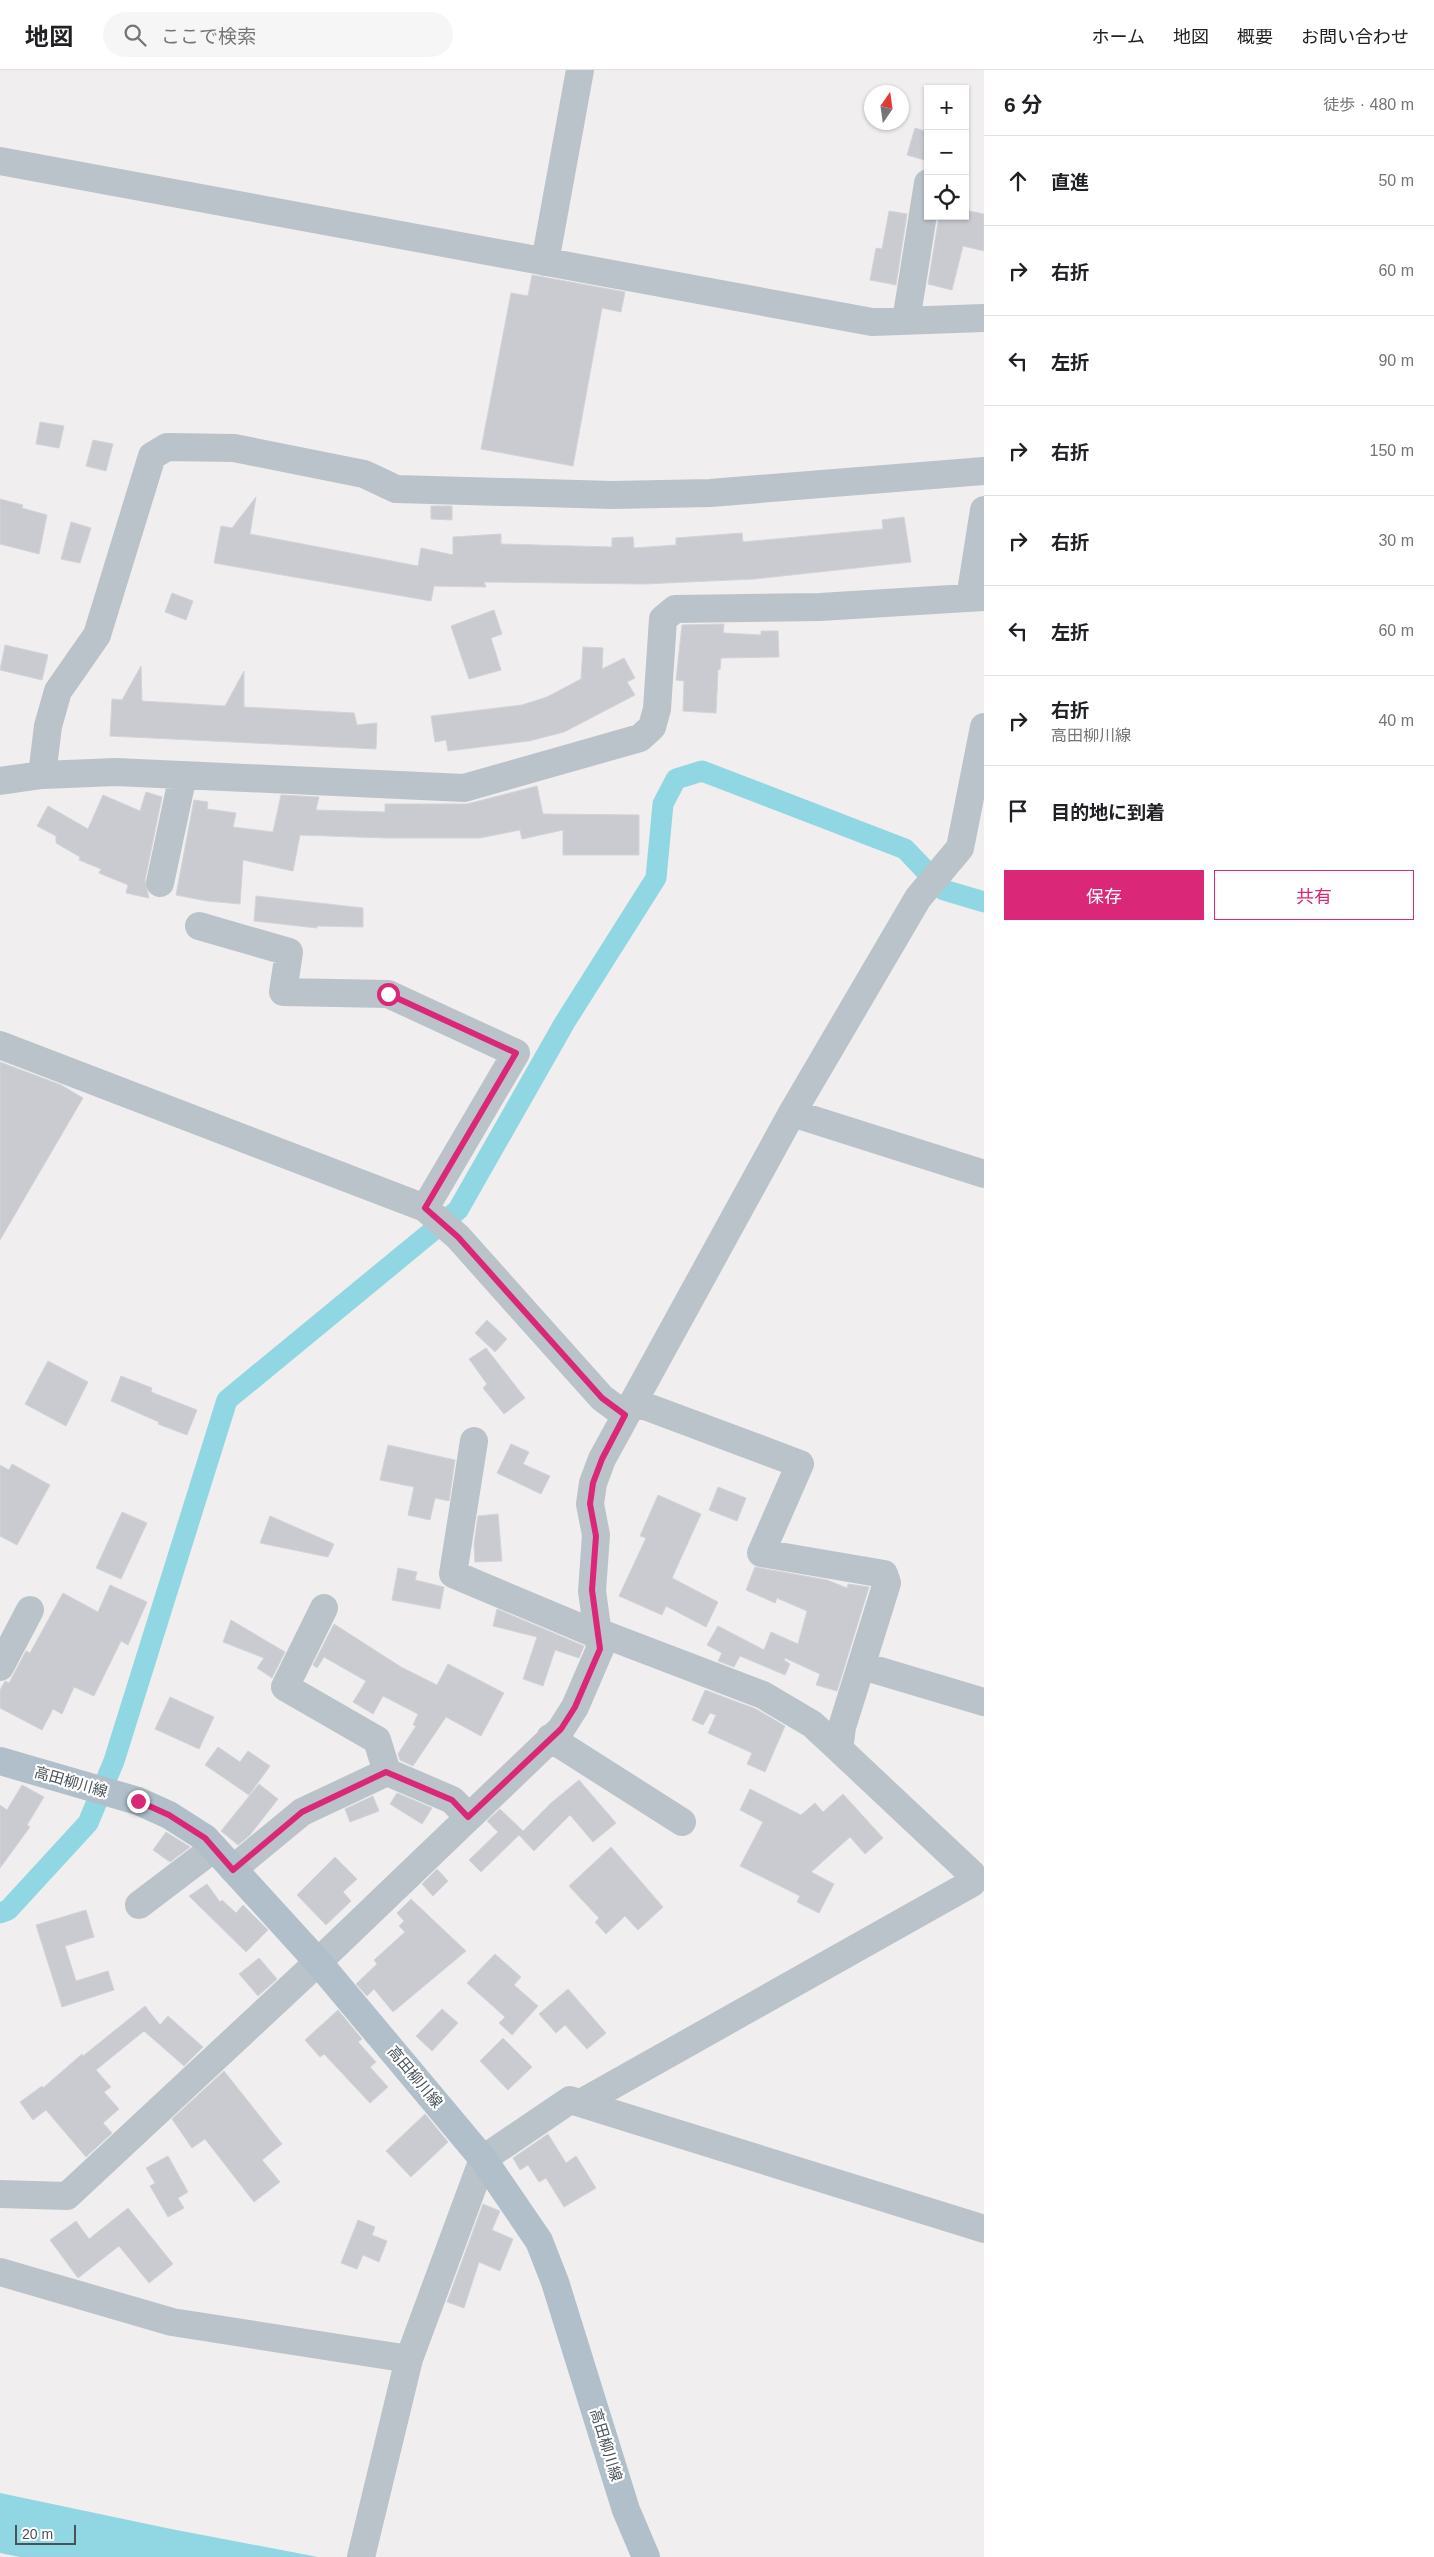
<!DOCTYPE html>
<html lang="ja">
<head>
<meta charset="utf-8">
<style>
	:root { --surface:#fff; --page:#f6f6f6; --text:#202124; --muted:#757577; --line:#e0e0e0; --accent:#db2777 }
	body { margin:0; font-family:Arial,"Noto Sans JP",sans-serif; background:var(--page); color:var(--text) }
	.controls { position:absolute; right:15px; top:15px; display:grid; overflow:hidden; border-radius:0px; box-shadow:0 1px 4px #0004 }
	.controls button { width:45px; height:45px; display:grid; place-items:center; padding:0; border:0; border-bottom:1px solid var(--line); background:var(--surface); color:var(--text); font:25px sans-serif }
	.compass { position:absolute; left:864px; top:15px; width:45px; height:45px; border-radius:50%; background:var(--surface); box-shadow:0 1px 4px #0004; rotate:13deg }
	.scale { position:absolute; left:15px; bottom:12px; width:61px; box-sizing:border-box; padding-left:5px; border:2px solid #485259; border-top:0; font-size:14px; line-height:18px; white-space:nowrap; color:#485259; -webkit-text-stroke:4px #fff; paint-order:stroke }
	.stop { position:absolute; width:15px; height:15px; margin:-11px; border:4px solid #db2777; border-radius:50%; background:#fff }
	.stop.end { background:#db2777; border-color:#fff; box-shadow:0 1px 5px #0008 }
	.list { margin:0; padding:0; list-style:none }
	h2 { display:flex; justify-content:space-between; align-items:center; height:65px; margin:0; padding:0 20px; font-size:21px }
	h2 small { font-size:16px; font-weight:400; color:var(--muted) }
	.list li { display:grid; grid-template-columns:32px 1fr auto; gap:15px; align-items:center; box-sizing:border-box; height:90px; padding:0 20px; border-top:1px solid var(--line) }
	.list b { display:block; font-size:19px; white-space:nowrap }
	.list p { margin:0; font-size:16px; white-space:nowrap; color:var(--muted) }
	.list em { font-size:16px; font-style:normal; color:var(--muted) }
	.actions { display:flex; gap:10px; padding:15px 20px }
	.actions a { flex:1; padding:11px 0; border:1px solid var(--accent); border-radius:0px; text-align:center; font-size:18px; color:var(--accent) }
	.actions .main { background:var(--accent); color:#fff }
	.icon { flex:none; width:28px; height:28px; fill:none; stroke:currentColor; stroke-width:2; stroke-linecap:round; stroke-linejoin:round }
	.map { position:relative; flex:none; width:984px; height:2487px; overflow:hidden }
	header { display:flex; align-items:center; gap:30px; box-sizing:border-box; height:70px; padding:0 25px; background:var(--surface); border-bottom:1px solid var(--line) }
	header strong { font-size:24px }
	nav { display:flex; gap:28px; margin-inline-start:auto; font-size:18px }
	.search { width:350px; height:45px; background:var(--page); display:flex; align-items:center; gap:12px; box-sizing:border-box; padding:0 18px; border-radius:28px; color:var(--muted); font-size:19px }
	main { display:flex }
	aside { flex:1; background:var(--surface) }
	.map>svg:first-child { display:block }
	.water { fill:#91d7e3 }
	.lines { fill:none; stroke-linecap:round; stroke-linejoin:round }
	.canal { stroke:#91d7e3; stroke-width:21 }
	.building { fill:#c9cbd0; stroke:#d2d4d9 }
	.minor { stroke:#bac3c9; stroke-width:28 }
	.major { stroke:#b0bfca; stroke-width:28 }
	.route { stroke:#db2777; stroke-width:6 }
	.labels { text-anchor:middle; stroke-width:4.5; stroke-linejoin:round; paint-order:stroke }
	.street-label { font-size:15px; fill:#485259; stroke:#fff }
</style>
</head>
<body>
<header>
<strong>地図</strong>
<div class="search"><svg class="icon" aria-label="search" viewBox="0 0 24 24"><circle cx="10" cy="10" r="6"/><path d="M15 15l6 6"/></svg>ここで検索</div>
<nav><a>ホーム</a><a>地図</a><a>概要</a><a>お問い合わせ</a></nav>
</header>
<main>
<div class="map">
<svg width="984" height="2487" viewBox="0 0 984 2487">
	<rect width="100%" height="100%" fill="#f0eeee"/>
	<path class="water" d="M0,2423L171,2459L318,2487H20L0,2483Z"/>
	<g class="lines">
		<path class="canal" d="M0,1843L8,1840L88,1753L114,1691L227,1330L458,1140L565,952L656,808L663,734L676,709L702,701L905,779L944,820L984,832"/>
	</g>
	<path class="building" d="M915,58L928,62V91L907,85Z
		M965,140L984,144V181L963,176L952,220L928,214L939,146H965Z
		M889,141L907,144L896,215L870,210L876,178L882,179Z
		M532,205L625,222L621,242L602,238L573,396L481,379L511,223L528,226Z
		M40,352L64,356L59,378L36,374Z
		M93,370L113,374L106,401L86,396Z
		M256,427L250,464L418,496L421,478L453,485V467L501,464V474L612,477V468L633,467L634,478L676,475V468L742,463L743,472L883,459L882,450L904,447L911,492L754,509L644,514L484,512L486,517L434,516L431,531L214,493L221,456L232,458Z
		M0,429L23,435L22,438L47,445L39,484L0,474Z
		M431,436H452V450L431,449Z
		M71,452L91,458L80,493L61,489Z
		M172,523L193,531L186,550L165,542Z
		M494,540L502,564L491,568L501,600L469,609L451,556Z
		M724,554L723,563L761,565V561H778L779,587L721,588L720,600L718,599L716,643L683,641L684,611L676,610L682,555Z
		M5,575L48,585L42,610L0,600Z
		M583,577L603,578L602,599L624,588L635,608L627,612L635,625L564,662L529,671L448,681L446,670L435,672L431,646L522,635L547,627L581,609Z
		M141,596L142,631L225,636L244,601V637L354,643L357,655L377,653L376,679L110,666L112,629L122,630Z
		M537,716L543,744L639,745V785H563V760L522,769L520,760L480,768H386L300,765L293,801L243,790L240,834L207,831L176,825L194,730L208,732L207,739L236,743L233,757L273,762L281,725L319,727L316,740L385,742V734H467Z
		M146,722L162,727L145,810L149,828L126,823L128,815L99,803L101,799L79,790L80,787L56,773V766L37,756L48,736L88,759L103,725L140,741Z
		M256,826L363,838V857L317,856V858L254,851Z
		M0,992L61,1015L83,1028L0,1170Z
		M487,1250L507,1269L495,1282L475,1263Z
		M486,1278L525,1328L504,1344L483,1318L487,1314L469,1289Z
		M48,1291L88,1312L66,1356L25,1334Z
		M121,1306L152,1318L151,1322L197,1340L187,1365L158,1354L159,1352L111,1331Z
		M511,1374L529,1382L523,1394L550,1406L541,1424L497,1403Z
		M388,1375L455,1390L449,1431L435,1428L430,1450L408,1445L414,1417L380,1410Z
		M12,1394L50,1415L17,1475L0,1466V1395L9,1400Z
		M718,1417L746,1428L737,1451L709,1440Z
		M658,1425L701,1444L672,1508L718,1532L706,1557L666,1536L662,1545L619,1526L646,1468L640,1466Z
		M122,1442L147,1453L121,1509L96,1498Z
		M498,1444L502,1491L475,1492L474,1474L478,1446Z
		M270,1446L334,1474L328,1487L260,1473Z
		M755,1497L827,1510L847,1518L848,1514L869,1517L837,1621L816,1615L820,1604L785,1588L784,1590L790,1594L785,1605L740,1586L734,1597L718,1591L722,1583L707,1575L718,1556L764,1580L771,1562L798,1574L807,1541L777,1528L775,1533L746,1520Z
		M398,1498L417,1502L415,1510L444,1517L440,1539L392,1530Z
		M110,1515L147,1532L128,1575L121,1571L94,1626L74,1617L62,1644L53,1639L42,1660L0,1638V1620L5,1611L9,1613L26,1581L30,1583L63,1523L98,1542Z
		M497,1539L584,1576L579,1588L555,1580L543,1616L523,1609L537,1567L493,1556Z
		M231,1550L285,1582L272,1608L257,1598L264,1588L223,1572Z
		M334,1554L401,1597L437,1615L448,1594L504,1623L481,1666L446,1647L413,1696L400,1690L398,1684L416,1656L413,1655L418,1644L383,1626L373,1644L353,1632L366,1611L324,1587L317,1598L313,1595Z
		M705,1620L756,1639L785,1656L765,1702L747,1694L752,1683L708,1663L716,1645L710,1643L703,1655L692,1650Z
		M170,1627L214,1647L199,1679L155,1659Z
		M218,1677L240,1692L248,1681L270,1696L249,1725L205,1695Z
		M579,1710L616,1753L593,1772L570,1745L534,1781L519,1765L481,1802L469,1790L498,1762L487,1751L500,1739L523,1761L551,1733Z
		M259,1714L278,1729L250,1765L238,1775L221,1761Z
		M22,1715L44,1727L27,1755L30,1757L0,1798V1735L7,1740Z
		M750,1719L801,1745L815,1733L823,1742L843,1724L883,1768L865,1784L850,1767L811,1802L834,1814L819,1843L797,1832L800,1826L740,1796L763,1752L740,1740Z
		M397,1723L432,1738L422,1754L390,1734Z
		M373,1726L379,1741L350,1752L345,1739Z
		M166,1762L190,1777L170,1792L153,1780Z
		M611,1777L663,1837L638,1860L625,1846L606,1864L595,1852L599,1848L569,1816Z
		M335,1787L357,1809L343,1822L351,1831L326,1855L297,1825Z
		M437,1799L448,1811L433,1826L422,1814Z
		M207,1814L220,1832L222,1830L236,1843L243,1835L268,1860L246,1882L189,1826Z
		M411,1829L466,1881L393,1942L374,1919L367,1926L356,1914L377,1894L374,1890L405,1862L399,1856L404,1851L397,1843Z
		M86,1840L94,1867L65,1876L76,1911L108,1901L114,1920L62,1937L36,1855Z
		M495,1884L521,1907L514,1915L538,1936L512,1965L499,1953L505,1947L467,1913Z
		M259,1888L277,1909L258,1926L239,1904Z
		M568,1919L606,1963L587,1979L565,1955L556,1963L539,1944Z
		M145,1936L160,1955L168,1946L203,1977L184,1996L144,1961L96,2000L111,2017L104,2022L119,2039L103,2053L112,2063L86,2087L46,2040L33,2050L20,2032L42,2016L43,2018L82,1984L83,1986Z
		M442,1939L458,1953L432,1981L416,1966Z
		M338,1940L362,1969L358,1972L376,1992L370,1997L388,2017L370,2033L324,1984L320,1987L305,1970Z
		M503,1968L532,1997L508,2020L480,1991Z
		M224,2001L282,2074L262,2090L280,2112L254,2132L205,2069L192,2078L172,2049Z
		M425,2044L448,2072L411,2107L386,2081Z
		M548,2064L566,2093L576,2086L596,2118L564,2137L546,2108L539,2112L528,2095L520,2100L513,2088Z
		M168,2086L188,2122L178,2128L184,2138L168,2147L150,2116L155,2113L146,2098Z
		M483,2134L500,2141L492,2160L513,2169L500,2201L479,2192L464,2238L447,2232Z
		M128,2138L173,2194L149,2213L119,2176L78,2208L50,2170L76,2151L89,2169Z
		M358,2150L375,2157L372,2165L387,2171L379,2192L363,2185L357,2199L341,2193Z"/>
	<g class="lines">
		<path class="minor" d="M0,91L872,252L984,248
			M545,192L580,0
			M906,251L928,113
			M970,528L984,440
			M42,705L48,656L58,621L97,565L152,386L167,377L234,378L364,404L396,419L613,425L710,423L984,401
			M0,711L42,705L116,702L464,718L640,668L652,657L657,639L663,549L675,539L820,537L984,527
			M160,813L183,705
			M199,856L289,882L283,922L388,924L516,983L425,1138
			M0,975L425,1138L458,1167L602,1328L625,1345
			M792,1043L984,1104
			M474,1371L453,1504L598,1565
			M324,1538L285,1617L377,1670L387,1702
			M598,1562L763,1625L812,1654L839,1679
			M863,1596L984,1632
			M0,1597L30,1540
			M550,1668L682,1752
			M233,1799L302,1742L387,1702L452,1730L469,1747
			M139,1835L214,1778
			M581,2033L972,1813V1804L839,1679L842,1657L887,1513L884,1504L761,1483L800,1394L634,1332
			M0,2124L67,2126L318,1892L561,1659L575,1637L600,1579L592,1521L596,1465L590,1434L593,1413L602,1389L792,1043L918,828L960,778L984,657
			M0,2202L172,2252L409,2289
			M361,2487L409,2289L483,2089L570,2030L984,2159"/>
		<path class="major" d="M0,1691L138,1731L169,1745L205,1768L318,1892L483,2089L539,2171L555,2212L626,2440L646,2487"/>
	</g>
	<g class="lines">
		<path class="route" d="M138,1731L169,1745L205,1768L233,1800L302,1742L386,1702L452,1730L468,1747L561,1659L575,1637L600,1579L592,1520L596,1466L590,1434L593,1413L602,1389L625,1345L602,1328L458,1167L425,1138L516,983L388,924"/>
	</g>
	<g class="labels">
		<g class="street-label">
			<text transform="translate(71 1712) rotate(16)" y="5">高田柳川線</text>
			<text transform="translate(415 2007) rotate(50)" y="5">高田柳川線</text>
			<text transform="translate(606 2375) rotate(73)" y="5">高田柳川線</text>
		</g>
	</g>
</svg>
<div class="controls">
<button>+</button>
<button>−</button>
<button><svg class="icon" aria-label="locate" viewBox="0 0 24 24"><circle cx="12" cy="12" r="6"/><path d="M12 2v4M12 18v4M2 12h4M18 12h4"/></svg></button>
</div>
<svg class="compass" viewBox="-18 -18 36 36"><path d="M0-13l5 13h-10z" fill="#e53935"/><path d="M0 13l5-13h-10z" fill="#757577"/></svg>
<div class="scale">20 m</div>
<div class="stop" style="left:388px;top:924px"></div>
<div class="stop end" style="left:138px;top:1731px"></div>
</div>
<aside>
<h2>6 分<small>徒歩 · 480 m</small></h2>
<ul class="list">
<li><svg class="icon" aria-label="ahead" viewBox="0 0 24 24"><path d="M12 20V5M6 11l6-6 6 6"/></svg><div><b>直進</b></div><em>50 m</em></li>
<li><svg class="icon" aria-label="right" viewBox="0 0 24 24"><path d="M7 20v-9h11M14 6l5 5-5 5"/></svg><div><b>右折</b></div><em>60 m</em></li>
<li><svg class="icon" aria-label="left" viewBox="0 0 24 24"><path d="M17 20v-9H6M10 6l-5 5 5 5"/></svg><div><b>左折</b></div><em>90 m</em></li>
<li><svg class="icon" aria-label="right" viewBox="0 0 24 24"><path d="M7 20v-9h11M14 6l5 5-5 5"/></svg><div><b>右折</b></div><em>150 m</em></li>
<li><svg class="icon" aria-label="right" viewBox="0 0 24 24"><path d="M7 20v-9h11M14 6l5 5-5 5"/></svg><div><b>右折</b></div><em>30 m</em></li>
<li><svg class="icon" aria-label="left" viewBox="0 0 24 24"><path d="M17 20v-9H6M10 6l-5 5 5 5"/></svg><div><b>左折</b></div><em>60 m</em></li>
<li><svg class="icon" aria-label="right" viewBox="0 0 24 24"><path d="M7 20v-9h11M14 6l5 5-5 5"/></svg><div><b>右折</b><p>高田柳川線</p></div><em>40 m</em></li>
<li><svg class="icon" aria-label="arrive" viewBox="0 0 24 24"><path d="M6 21V4h12l-3 4 3 4H6"/></svg><div><b>目的地に到着</b></div></li>
</ul>
<div class="actions"><a class="main">保存</a><a>共有</a></div>
</aside>
</main>
</body>
</html>
